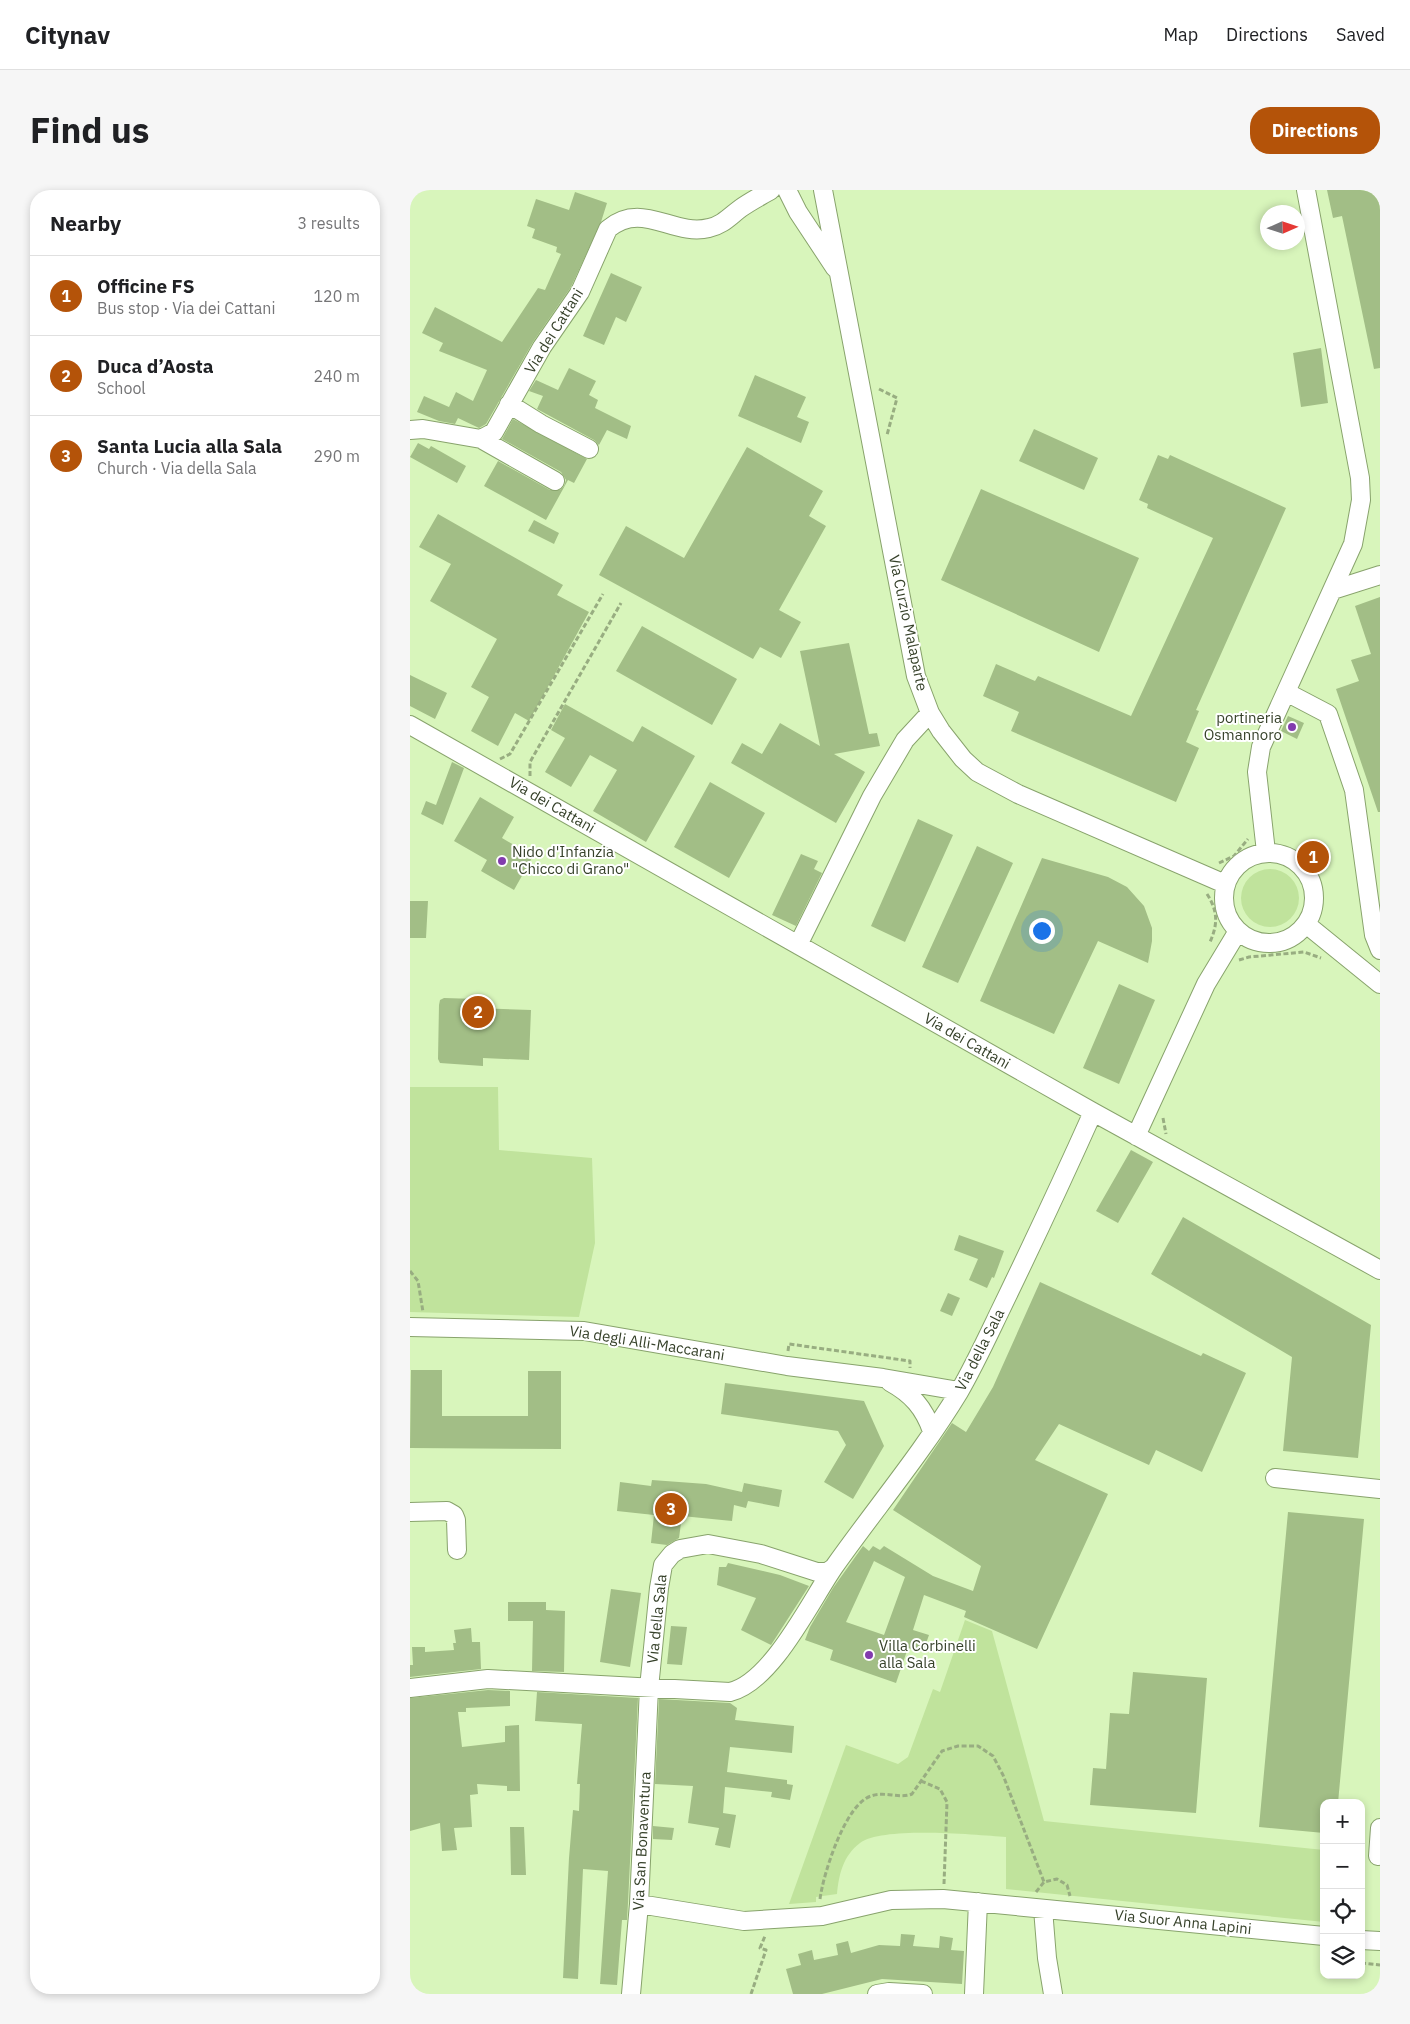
<!DOCTYPE html>
<html lang="en">
<head>
<meta charset="utf-8">
<style>
	:root { --surface:#fff; --page:#f6f6f6; --text:#202124; --muted:#757577; --line:#e0e0e0; --accent:#b45309 }
	body { margin:0; font-family:"IBM Plex Sans",sans-serif; background:var(--page); color:var(--text) }
	.controls { position:absolute; right:15px; bottom:15px; display:grid; overflow:hidden; border-radius:10px; box-shadow:0 2px 8px #0003 }
	.controls button { width:45px; height:45px; display:grid; place-items:center; padding:0; border:0; border-bottom:1px solid var(--line); background:var(--surface); color:var(--text); font:25px sans-serif }
	.compass { position:absolute; left:850px; top:15px; width:45px; height:45px; border-radius:50%; background:var(--surface); box-shadow:0 2px 8px #0003; rotate:87deg }
	.you { position:absolute; left:631px; top:740px; width:18px; height:18px; margin:-12px; border:4px solid #fff; border-radius:50%; background:#1a73e8; box-shadow:0 0 0 8px #1a73e833 }
	.badge { display:grid; place-items:center; width:32px; height:32px; border-radius:50%; background:var(--accent); color:#fff; font-size:16px; font-weight:700 }
	.pin { position:absolute; translate:-50% -50%; border:2px solid #fff; box-shadow:0 1px 5px #0006 }
	.list { margin:0; padding:0; list-style:none }
	h2 { display:flex; justify-content:space-between; align-items:center; height:65px; margin:0; padding:0 20px; font-size:21px }
	h2 small { font-size:16px; font-weight:400; color:var(--muted) }
	.list li { display:grid; grid-template-columns:32px 1fr auto; gap:15px; align-items:center; box-sizing:border-box; height:80px; padding:0 20px; border-top:1px solid var(--line) }
	.list b { display:block; font-size:19px; white-space:nowrap }
	.list p { margin:0; font-size:16px; white-space:nowrap; color:var(--muted) }
	.list em { font-size:16px; font-style:normal; color:var(--muted) }
	.icon { flex:none; width:28px; height:28px; fill:none; stroke:currentColor; stroke-width:2; stroke-linecap:round; stroke-linejoin:round }
	.map { position:relative; flex:none; width:970px; height:1804px; overflow:hidden; border-radius:20px }
	header { display:flex; align-items:center; gap:30px; box-sizing:border-box; height:70px; padding:0 25px; background:var(--surface); border-bottom:1px solid var(--line) }
	header strong { font-size:24px }
	nav { display:flex; gap:28px; margin-inline-start:auto; font-size:18px }
	.intro { display:flex; align-items:center; justify-content:space-between; box-sizing:border-box; height:120px; padding:0 30px }
	h1 { margin:0; font-size:35px }
	.button { padding:12px 22px; border-radius:20px; background:var(--accent); color:#fff; font-size:18px; font-weight:700 }
	main { display:flex; gap:30px; padding:0 30px }
	aside { flex:1; background:var(--surface); border-radius:20px; box-shadow:0 2px 8px #0003 }
	.map>svg:first-child { display:block }
	.green { fill:#c0e39c }
	.building { fill:#a2be86; fill-rule:evenodd }
	.lines { fill:none; stroke-linecap:round; stroke-linejoin:round }
	.minor-casing { stroke:#88a36c; stroke-width:20 }
	.path { stroke:#98ad81; stroke-width:3; stroke-dasharray:5 2.5; stroke-linecap:butt }
	.minor { stroke:#fff; stroke-width:18 }
	.poi-dot { fill:#823bae; stroke:#fff; stroke-width:2 }
	.labels { text-anchor:middle; stroke-width:4; stroke-linejoin:round; paint-order:stroke }
	.street-label { font-size:15px; fill:#36412a; stroke:#fff }
	.poi-label { font-size:15px; fill:#36412a; stroke:#fff; text-anchor:start }
</style>
</head>
<body>
<header>
<strong>Citynav</strong>
<nav><a>Map</a><a>Directions</a><a>Saved</a></nav>
</header>
<div class="intro"><h1>Find us</h1><a class="button">Directions</a></div>
<main>
<aside>
<h2>Nearby<small>3 results</small></h2>
<ul class="list">
<li><span class="badge">1</span><div><b>Officine FS</b><p>Bus stop · Via dei Cattani</p></div><em>120 m</em></li>
<li><span class="badge">2</span><div><b>Duca d’Aosta</b><p>School</p></div><em>240 m</em></li>
<li><span class="badge">3</span><div><b>Santa Lucia alla Sala</b><p>Church · Via della Sala</p></div><em>290 m</em></li>
</ul>
</aside>
<div class="map">
<svg width="970" height="1804" viewBox="0 0 970 1804">
	<rect width="100%" height="100%" fill="#d8f5bb"/>
	<path class="green" d="M831 708a29 29 0 1 1 58 0a29 29 0 1 1-58 0Z
		M0,897H88L89,960L182,968L185,1053L169,1127L0,1122Z
		M555,1430L582,1441L634,1631L914,1660V1732L596,1699V1647C566,1645 473,1636 450,1653C433,1666 429,1684 427,1704L406,1707V1712L379,1714L436,1555L488,1574L498,1567L523,1499L530,1502Z"/>
	<path class="building" d="M917,0H970V178L964,179L932,26L923,28Z
		M165,2L197,13L191,32L161,97L123,152L76,234L69,238L48,228L45,234L29,231L7,222L14,206L39,217L46,202L63,211L77,180L29,161L33,153L12,143L25,117L92,152L128,98L135,100L151,64L146,62L147,57L122,48L125,39L117,36L126,9L159,20Z
		M201,83L232,97L216,132L206,127L194,155L173,146Z
		M911,158L918,213L891,217L883,163Z
		M159,178L186,191L179,205L188,210L185,218L221,236L217,249L197,240L189,255L184,250L127,219L133,206L119,201L126,190L148,200Z
		M345,185L396,207L387,227L399,232L391,253L328,226Z
		M103,229L177,269L164,293L158,290L136,330L74,296L88,271L140,300H150L154,296L156,290L151,282L92,249Z
		M624,239L688,268L674,300L609,271Z
		M8,253L19,259L21,256L56,276L47,293L0,267Z
		M337,257L413,301L399,326L416,336L369,420L391,432L371,468L350,457L343,469L189,385L216,336L274,368Z
		M748,265L758,269L760,265L876,318L786,520L789,521L776,552L789,558L766,612L601,541L609,522L573,506L586,474L625,491L628,486L721,526L803,348L737,318L738,314L729,310Z
		M571,299L729,368L689,462L531,390Z
		M28,324L153,395L147,405L179,422L119,531L105,523L88,556L61,541L79,507L61,497L87,449L20,411L41,374L9,357Z
		M124,330L149,343L144,354L118,341Z
		M970,407V622H968L926,499L949,491L941,470L961,464L945,416Z
		M232,436L327,489L302,535L206,481Z
		M439,453L459,544L467,543L470,556L424,564L455,582L426,633L321,573L332,553L352,564L370,533L410,556L390,461Z
		M0,485L37,503L25,529L0,516Z
		M155,514L223,552L232,536L285,566L236,652L183,621L207,580L180,565L161,597L135,582L155,548L141,540Z
		M878,526L894,533L887,549L871,541Z
		M42,572L54,578L33,635L11,624L16,611L26,615Z
		M300,592L355,623L319,688L264,657Z
		M70,607L104,627L92,648L123,666L104,700L71,681L77,670L44,651Z
		M508,629L543,645L495,752L461,736Z
		M567,656L603,673L548,793L512,777Z
		M391,664L408,671L404,679L412,683L386,736L362,725Z
		M632,668L698,687L717,697L734,716L742,738V751L738,773L688,751L644,844L570,811Z
		M0,711H18L16,748H0Z
		M709,794L745,810L709,894L673,878Z
		M34,808L67,809L66,818L121,820L119,870L73,868V876L30,873L28,869L29,815L30,810Z
		M721,960L743,972L708,1033L686,1021Z
		M773,1027L961,1135L948,1268L873,1261L882,1167L741,1084Z
		M549,1045L594,1061L584,1088L582,1087L577,1098L559,1090L568,1069L544,1060Z
		M630,1092L791,1166L793,1163L836,1183L792,1282L746,1260L739,1275L649,1234L625,1270L698,1304L627,1459L554,1427L556,1421L514,1405L503,1440L519,1445L513,1462L498,1458L486,1493L420,1470L423,1460L395,1450L400,1437L423,1398L453,1356L459,1361L463,1356L470,1360L474,1356L523,1386L563,1401L571,1376L483,1320L542,1233L556,1242L583,1197ZM464,1371L495,1387L474,1445L436,1432Z
		M538,1103L550,1108L542,1126L530,1121Z
		M1,1180H32V1226H118V1181H151V1259L0,1258Z
		M315,1193L454,1211L474,1256L443,1309L414,1292L436,1255L428,1241L311,1224Z
		M242,1290L296,1294L332,1302L334,1293L372,1300L369,1317L338,1311L336,1318L324,1315L322,1331L272,1326L269,1348L257,1355L241,1353L244,1325L207,1321L210,1292L241,1296Z
		M878,1322L954,1329L928,1613H914V1643L849,1637Z
		M318,1373L370,1385L399,1396L361,1455L331,1440L346,1408L307,1395L309,1377H316Z
		M201,1399L231,1403L220,1477L190,1472Z
		M98,1412H136V1420L155,1421L154,1482L122,1481L123,1431H98Z
		M261,1436L277,1437L272,1475L257,1474Z
		M61,1438L62,1452H70L71,1479L0,1487V1475H3L2,1457H15V1462L44,1460L43,1453H46L44,1440Z
		M723,1482L797,1488L786,1623L680,1615L683,1578L696,1579L700,1523L719,1524Z
		M78,1500L100,1501V1516L56,1518V1522H48L52,1557L95,1552V1536L109,1535L110,1601H97V1596L67,1594L68,1604L60,1605L62,1637L44,1638L47,1660L32,1661L30,1633L0,1641V1508Z
		M127,1502L228,1508L218,1713L217,1730H212L207,1795L190,1794L198,1681L173,1679L168,1789L153,1788L159,1668L163,1620L169,1621L170,1594H167L172,1534L125,1531Z
		M249,1509L320,1513L327,1518L325,1530L384,1536L382,1563L320,1557L317,1582L377,1590V1594L383,1595L380,1610L361,1607L362,1602L315,1597L313,1623L326,1625L320,1658L305,1655L309,1638L278,1633L283,1596L245,1594Z
		M243,1636L264,1638L262,1650L243,1649Z
		M100,1637H114L116,1685H101Z
		M491,1744L505,1745L503,1756L529,1758L530,1746L543,1748L541,1760L554,1761L552,1794L472,1789L412,1804H383L376,1779L391,1775L388,1764L402,1760L404,1770L428,1765L426,1754L438,1751L441,1763L469,1755L490,1756Z"/>
	<g class="lines">
		<g class="minor-casing">
			<path id="minor" d="M377,0L388,22L425,78
				M413,0L506,486L520,523L531,541L553,569L567,582L608,604L815,694
				M99,214L131,234L179,259
				M0,240L13,239L71,249L84,242L132,157L170,102L198,39C232,10 263,47 299,38C313,35 320,26 331,18C341,11 351,6 361,0
				M71,249L145,291
				M923,400L970,385
				M876,502L918,524L944,600L964,745L970,760
				M0,535L683,922L970,1080
				M856,662L847,582L851,557L943,354L951,310L950,288L896,0
				M814 708a45 45 0 1 1 90 0a45 45 0 1 1-90 0Z
				M896,734L970,794
				M388,755L462,606L495,550L520,523
				M726,946L796,794L828,741
				M0,1137L174,1141L377,1176L473,1188L549,1201
				M480,1192C502,1204 514,1218 522,1241
				M865,1288L970,1299
				M0,1322L37,1321L44,1325L46,1330L47,1360
				M0,1498L78,1489L320,1502C362,1492 400,1412 424,1377C465,1319 512,1263 549,1202C564,1176 577,1148 590,1121C622,1055 653,989 683,922
				M968,1666L970,1638
				M229,1714L334,1731L412,1726L481,1710L533,1709L914,1746
				M633,1719L637,1768L643,1804
				M951,1750L970,1751
				M221,1804L229,1714L239,1498L249,1398L253,1375L262,1364L270,1359L298,1354L351,1364L407,1382H417L423,1378
				M467,1804L479,1802L513,1804
				M564,1804L568,1712"/>
		</g>
		<path class="path" d="M469,199L487,208L477,245
			M90,569L100,564L193,404
			M120,586V572L211,413
			M809,673L824,666L838,649
			M797,704C808,721 808,734 800,752
			M829,770L839,767L894,762L911,768
			M753,928L756,944
			M0,1081L8,1091L13,1122
			M378,1161L379,1154L500,1171V1178
			M511,1591L530,1599L537,1612L534,1694
			M626,1702L634,1692L647,1689L657,1695L660,1706
			M410,1709C413,1685 435,1614 461,1606C475,1601 489,1609 502,1604L532,1561L548,1556H568L583,1566L593,1585L634,1692
			M951,1773L970,1775
			M341,1804L356,1760L350,1758L355,1746"/>
		<use href="#minor" class="minor"/>
	</g>
	<g class="poi-dot">
		<circle cx="882" cy="537" r="5"/>
		<circle cx="92" cy="671" r="5"/>
		<circle cx="459" cy="1465" r="5"/>
	</g>
	<g class="labels">
		<g class="street-label">
			<text transform="translate(144 141) rotate(-58)" y="5">Via dei Cattani</text>
			<text transform="translate(498 433) rotate(78)" y="5">Via Curzio Malaparte</text>
			<text transform="translate(142 615) rotate(30)" y="5">Via dei Cattani</text>
			<text transform="translate(557 851) rotate(30)" y="5">Via dei Cattani</text>
			<text transform="translate(237 1153) rotate(9)" y="5">Via degli Alli-Maccarani</text>
			<text transform="translate(570 1160) rotate(-63)" y="5">Via della Sala</text>
			<text transform="translate(247 1429) rotate(-84)" y="5">Via della Sala</text>
			<text transform="translate(232 1651) rotate(-87)" y="5">Via San Bonaventura</text>
			<text transform="translate(773 1732) rotate(6)" y="5">Via Suor Anna Lapini</text>
		</g>
		<g class="poi-label">
			<text x="872" y="533" text-anchor="end">portineria<tspan x="872" dy="17">Osmannoro</tspan></text>
			<text x="102" y="667">Nido d'Infanzia<tspan x="102" dy="17">"Chicco di Grano"</tspan></text>
			<text x="469" y="1461">Villa Corbinelli<tspan x="469" dy="17">alla Sala</tspan></text>
		</g>
	</g>
</svg>
<div class="controls">
<button>+</button>
<button>−</button>
<button><svg class="icon" aria-label="locate" viewBox="0 0 24 24"><circle cx="12" cy="12" r="6"/><path d="M12 2v4M12 18v4M2 12h4M18 12h4"/></svg></button>
<button><svg class="icon" aria-label="layers" viewBox="0 0 24 24"><path d="M12 4l9 5-9 5-9-5zM3 14l9 5 9-5"/></svg></button>
</div>
<svg class="compass" viewBox="-18 -18 36 36"><path d="M0-13l5 13h-10z" fill="#e53935"/><path d="M0 13l5-13h-10z" fill="#757577"/></svg>
<div class="you"></div>
<div class="pin badge" style="left:903px;top:667px">1</div>
<div class="pin badge" style="left:68px;top:822px">2</div>
<div class="pin badge" style="left:261px;top:1319px">3</div>
</div>
</main>
</body>
</html>
